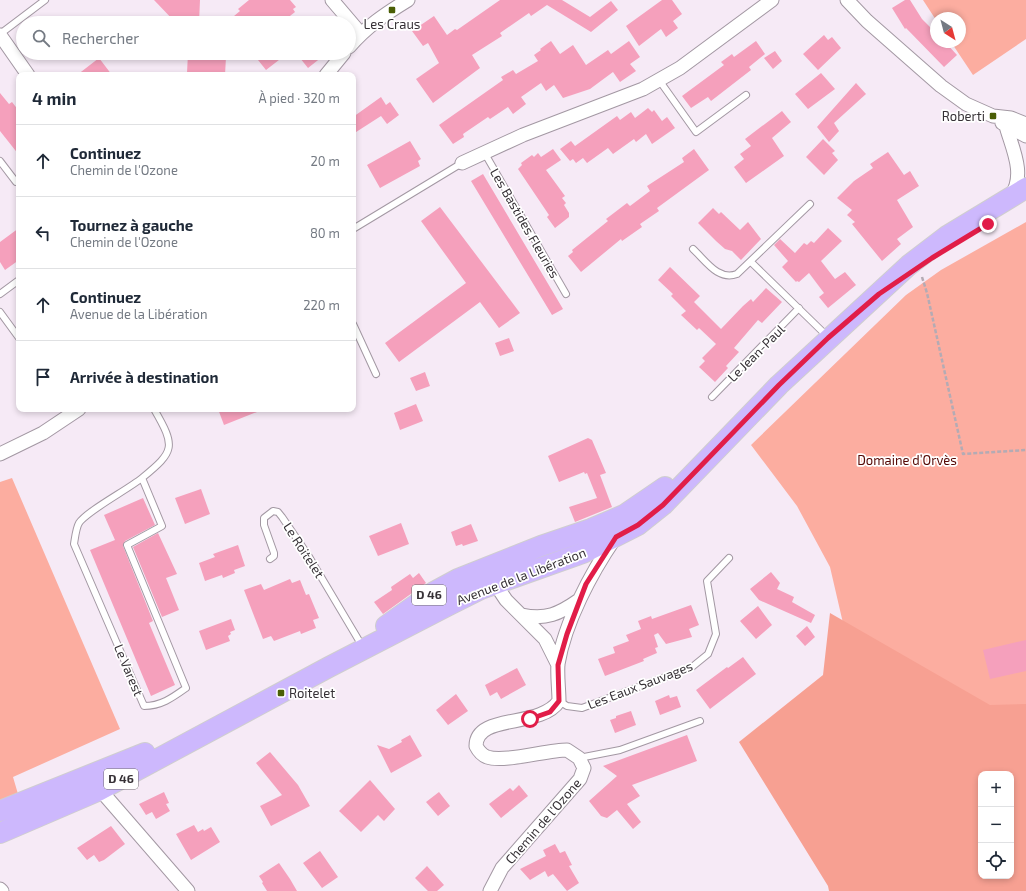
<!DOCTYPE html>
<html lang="fr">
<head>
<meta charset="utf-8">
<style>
	:root { --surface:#fff; --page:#f6f6f7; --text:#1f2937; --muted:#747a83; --line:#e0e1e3 }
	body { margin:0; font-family:"Exo 2",sans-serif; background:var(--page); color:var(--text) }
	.controls { position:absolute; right:12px; bottom:12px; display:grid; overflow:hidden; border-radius:8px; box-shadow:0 2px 6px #0003 }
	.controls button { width:36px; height:36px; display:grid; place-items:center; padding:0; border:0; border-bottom:1px solid var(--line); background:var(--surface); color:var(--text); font:20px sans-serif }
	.compass { position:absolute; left:930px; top:12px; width:36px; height:36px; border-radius:50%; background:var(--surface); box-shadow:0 2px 6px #0003; rotate:144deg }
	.stop { position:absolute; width:12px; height:12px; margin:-9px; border:3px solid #e11d48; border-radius:50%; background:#fff }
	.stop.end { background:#e11d48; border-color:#fff; box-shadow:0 1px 4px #0008 }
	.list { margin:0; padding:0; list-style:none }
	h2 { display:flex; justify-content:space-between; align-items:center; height:52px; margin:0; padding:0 16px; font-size:17px }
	h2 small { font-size:13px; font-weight:400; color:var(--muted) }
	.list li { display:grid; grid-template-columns:26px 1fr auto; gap:12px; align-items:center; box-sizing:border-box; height:72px; padding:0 16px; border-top:1px solid var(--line) }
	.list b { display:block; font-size:15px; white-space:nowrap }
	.list p { margin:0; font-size:13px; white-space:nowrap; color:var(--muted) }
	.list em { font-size:13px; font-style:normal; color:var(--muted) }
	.icon { flex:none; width:22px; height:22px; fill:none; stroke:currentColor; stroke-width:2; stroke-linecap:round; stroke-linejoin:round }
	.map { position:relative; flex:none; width:1026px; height:891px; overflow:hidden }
	.search { position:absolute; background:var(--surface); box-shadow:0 2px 6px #0003; left:16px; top:16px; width:340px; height:44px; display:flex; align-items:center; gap:10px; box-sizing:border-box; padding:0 14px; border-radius:22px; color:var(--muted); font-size:15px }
	.panel { position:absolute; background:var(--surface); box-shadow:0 2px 6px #0003; left:16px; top:72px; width:340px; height:340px; border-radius:8px }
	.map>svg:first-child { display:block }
	.green { fill:#fcada0 }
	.forest { fill:#f7a092; fill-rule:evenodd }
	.building { fill:#f5a0bc }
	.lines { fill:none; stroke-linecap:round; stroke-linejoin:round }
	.service-casing { stroke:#a398a3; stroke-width:8 }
	.minor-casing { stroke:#a398a3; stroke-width:15 }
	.primary-casing { stroke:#cfcecf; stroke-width:22 }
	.path { stroke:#b4abb4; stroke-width:2.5; stroke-dasharray:4 2; stroke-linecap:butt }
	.service { stroke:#fff; stroke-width:6 }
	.minor { stroke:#fff; stroke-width:13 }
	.primary { stroke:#cdb8fd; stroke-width:20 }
	.route { stroke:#e11d48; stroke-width:5 }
	.poi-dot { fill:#4a5e06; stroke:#fff; stroke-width:1.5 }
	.labels { text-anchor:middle; stroke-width:3.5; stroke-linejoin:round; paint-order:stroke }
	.shield { fill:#fff; stroke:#726f72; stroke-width:1 }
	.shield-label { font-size:12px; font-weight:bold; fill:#363136 }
	.poi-label { font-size:13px; fill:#363136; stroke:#fff }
	.street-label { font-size:13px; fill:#363136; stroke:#fff }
	.park-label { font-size:13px; fill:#550804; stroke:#fff }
</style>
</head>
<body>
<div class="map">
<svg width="1026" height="891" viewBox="0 0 1026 891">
	<rect width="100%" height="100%" fill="#f6eaf6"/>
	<path class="green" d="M923,0H1026V39L973,75L951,42H960V18H936V20Z
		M1026,222V757L884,800L830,567L797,506L751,445L906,295L941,270Z
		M12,478L120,729L13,777L18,794L0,802V482Z"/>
	<path class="forest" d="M830,613L990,705L1026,704V891H829L828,886L739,742L823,675ZM981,774H1011V876H981Z"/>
	<path class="building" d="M154,0H200L199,23H176Z
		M249,0H290L296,7L293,9L295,12L281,23H240L234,16L240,11L238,9Z
		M500,0H562L590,17L611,1L618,10L591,32L547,5L531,16L529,13L500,33L502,36L472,55L480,68L433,103L416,79L439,63L428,43L423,46L412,31L434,16L447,35L455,29L457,30Z
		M662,0H672L682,14L673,21L678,28L666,37L661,29L639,46L626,26Z
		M905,0H910L922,19L936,33V42H945L957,55L944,67L906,28L905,29L892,8Z
		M824,35L828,40L832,37L841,48L818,70L803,54Z
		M551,41L560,54L573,45L586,65L608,50L611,54L629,41L640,57L630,64L636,71L620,82L613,72L590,89L563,98L554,85L546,91L541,83L521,97L526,104L513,114L508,107L490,119L488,117L463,134L464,137L453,144L439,125L503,80L501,77L513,70L516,74L538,61L534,55L541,50L540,49Z
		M756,41L765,54L749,67L751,70L711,101L708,97L691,108L682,96L724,65L721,62L732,54L734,57Z
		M775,51L782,61L773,69L764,58Z
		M188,53H215V56L226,57L225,75L187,73Z
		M267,53H288L266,70L258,60Z
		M296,53H327L308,68Z
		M99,58L112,75H77Z
		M821,73L835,89L808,109L795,94Z
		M856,83L866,94L834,123L839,131L829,142L817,127Z
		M0,93L9,104L12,102L19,111V155L0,131Z
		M381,97L386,105L390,102L399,115L387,124L381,116L353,134V117Z
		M648,108L652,112L654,110L662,121L667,117L675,128L652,144L646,134L636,142L634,139L613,154L608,148L587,163L583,158L576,163L573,159L570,161L560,149L571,141L575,146L617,116L620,120L631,112L635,118Z
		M782,111L791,122L772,138L784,156L746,183L734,167L744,159L740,154L751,146L745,139Z
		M823,139L835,151L832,153L838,160L824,175L806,157Z
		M410,141L421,159L418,161L420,166L380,188L367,165Z
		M553,149L561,160L546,170L565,196L562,198L566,203L564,205L569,213V217L555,228L547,217L549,215L518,169L522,165L521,163L532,155L534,157L538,153L541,157Z
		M694,149L709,170L657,208L659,211L640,224L642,227L622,241L621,239L581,272L568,256L573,252L572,250L608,221L606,219L627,203L630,206L650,191L647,186L684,162L682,158Z
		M888,152L904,175L910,171L919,186L897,200L913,227L897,239L901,244L882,261L852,224L855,222L847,215L852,210L837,198L854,181L873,168L870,164Z
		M483,174L563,309L552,315L471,181Z
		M440,207L520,313L499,328L480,302L399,362L385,343L466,283L421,221Z
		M713,208L719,214L721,212L740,230L748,222L761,239L741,260L732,251L725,249L716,241L698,223Z
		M19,228V260L5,270L0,262V242Z
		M828,228L842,241L821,261L835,279L845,272L856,285L828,308L819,297L824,293L809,273L799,282L797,281L796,282L782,267L788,261L774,245L780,239L795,253L804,243L807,245L811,241L814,243Z
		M670,267L700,296L694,302L721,329L743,306L751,299L753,302L766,288L782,302L762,323L758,320L734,348L739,352L726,366L728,368L715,382L699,367L705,361L702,358L716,344L699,328L697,330L681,315L686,311L671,296L673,294L658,280Z
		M509,338L514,351L500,356L495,343Z
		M425,372L430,386L416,391L410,378Z
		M416,404L423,421L400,430L394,413Z
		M218,409H262V410L224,425Z
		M588,438L592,440L606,473L600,475L612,507L575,522L569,507L597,498L587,473L585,474L584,472L559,482L548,456Z
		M201,489L210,514L185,524L175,498Z
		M143,498L155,525L125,541L123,546L153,621L149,623L175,685L151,696L90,550L115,540L104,515Z
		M401,523L409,544L378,556L369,536Z
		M471,524L478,541L463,546L462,544L456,546L451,532Z
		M158,533L177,574L166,578L179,610L162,617L133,547Z
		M238,545L245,566L234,570L235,573L223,578L222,575L205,581L199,563L215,557L213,554Z
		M771,572L780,583L777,589L794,597L792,602L815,615L811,623L759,600L750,589Z
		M419,573L426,583L383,614L374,602L392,590L391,587L410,574L413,578Z
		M290,579L292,583L300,580L306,595L309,594L319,618L313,620L316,628L301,634L300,631L274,641L271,636L263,639L244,590L261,584L264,590Z
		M691,605L699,625L689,629L692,637L666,644L658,633L654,635L658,647L655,648L657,653L643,659L644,661L605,676L598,659L615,653L613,647L629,641L626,635L641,629L638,621L651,616L652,619Z
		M758,606L772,625L756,639L740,621Z
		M231,619L235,630L230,632L231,634L228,636L230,641L206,650L199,631Z
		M807,626L815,637L805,646L796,636Z
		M1026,640V671L990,679L983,650Z
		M743,657L756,674L710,709L696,690L727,667L728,668Z
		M517,668L526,685L501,699L497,692L490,696L485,685Z
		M456,694L468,711L448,725L436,710Z
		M669,695L670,698L677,696L681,707L660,715L655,701Z
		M631,711L636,725L615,733L610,720L616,718V716Z
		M410,735L422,756L391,773L377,745L389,749L402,742L401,740Z
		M687,735L697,761L632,785L640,796L627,804L641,822L633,829L617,810L607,818L601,816L589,801L617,776L603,766Z
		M270,752L298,785L310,806L271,826L260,806L282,795L256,763Z
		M370,780L395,809L384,821L378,815L361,832L339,811Z
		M519,785L528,796L501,818L489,804L510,788L513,791Z
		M164,792L169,803L166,804L170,811L156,819L152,812L146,815L139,804Z
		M439,792L450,806L438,816L426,802Z
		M194,825L198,832L203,829L204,831L211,827L220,842L191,860L176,834Z
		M111,826L125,844L104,860L99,862L94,855L87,860L77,848Z
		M555,844L560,853L565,851L572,865L569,866L579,883L567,891L553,874L548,877L545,871L530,880L520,869L546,856L543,850Z
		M320,851L338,877L322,888L303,863Z
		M279,863L290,879L297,891H267L262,883L263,882L259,876Z
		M427,866L444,885L437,891H428L415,878Z"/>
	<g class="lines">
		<g class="service-casing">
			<path id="service" d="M0,34L45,0
				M659,80L696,132L746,95
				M484,152L566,294
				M0,161L16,182H19
				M353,229L462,163
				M693,249C706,261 718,281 737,274L810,204
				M751,262L827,336
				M0,294L19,280
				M0,312L19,338
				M353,324L376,374
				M712,397L799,308
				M142,478L162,526L127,545L186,688C172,698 161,706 144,706L74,544C75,538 76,528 79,523C87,511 127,490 142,478Z
				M142,478C175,451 176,447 154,409
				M270,559L274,556V553L264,525V518L273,511L278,512L282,517L308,555L361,644
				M559,701L567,706L582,708L692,667L708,654L716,634L707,581L729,558
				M579,758L620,750L700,721"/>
		</g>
		<g class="minor-casing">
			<path id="minor" d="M332,0L361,34
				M847,0L867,21L941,86L966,104L993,116L1011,118L1026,124
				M0,35L28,75
				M349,47C366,27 385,14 408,0
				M326,75L344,53
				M1002,123L1026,136
				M1006,126C1012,148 1026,174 1011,196
				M462,163L523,135L643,89L680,68L772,0
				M0,454L43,433L79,409
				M503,576L500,583V591L506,600L545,639L558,665
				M522,615C546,620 559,614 579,600
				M96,785L188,891
				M0,889L2,891
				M490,891L502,868L580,779L584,768L579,758L567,750C547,750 504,763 487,757C482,755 478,750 476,746C476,713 540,729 559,701C559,690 557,676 558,664C565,622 591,573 615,538"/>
		</g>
		<g class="primary-casing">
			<path id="primary" d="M386,626L434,592L458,579L541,546L591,529L624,515L665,487
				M0,811L145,753
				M0,833L100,790L329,667L449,605L481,589L583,553L638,525L663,505L779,385L909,265L947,236L1026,188"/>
		</g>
		<path class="path" d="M922,277L927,293L963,454L1026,450"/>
		<use href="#service" class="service"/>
		<use href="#minor" class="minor"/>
		<use href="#primary" class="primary"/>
	</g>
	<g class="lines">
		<path class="route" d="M530,719L550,712L559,701L558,665L567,634L586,584L616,537L638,525L663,505L779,385L828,338L879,294L932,258L988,224"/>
	</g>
	<g class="poi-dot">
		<rect x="388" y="6" width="8" height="8" rx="2"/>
		<rect x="989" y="112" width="8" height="8" rx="2"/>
		<rect x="277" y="689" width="8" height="8" rx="2"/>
	</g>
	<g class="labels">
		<g class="shield">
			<rect x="412" y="585" width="34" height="20" rx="3"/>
			<rect x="104" y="769" width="34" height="20" rx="3"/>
		</g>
		<g class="shield-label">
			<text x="429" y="599">D 46</text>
			<text x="121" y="783">D 46</text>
		</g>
		<g class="poi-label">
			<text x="392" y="29">Les Craus</text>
			<text x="985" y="121" text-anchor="end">Roberti</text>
			<text x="289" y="698" text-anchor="start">Roitelet</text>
		</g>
		<g class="street-label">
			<text transform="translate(525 223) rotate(60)" y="5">Les Bastides Fleuries</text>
			<text transform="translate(756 353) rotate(-45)" y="5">Le Jean-Paul</text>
			<text transform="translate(304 550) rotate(57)" y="5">Le Roitelet</text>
			<text transform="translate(521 576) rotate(-21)" y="5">Avenue de la Libération</text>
			<text transform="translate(129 670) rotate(67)" y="5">Le Varest</text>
			<text transform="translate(640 685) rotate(-21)" y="5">Les Eaux Sauvages</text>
			<text transform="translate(543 821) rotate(-49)" y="5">Chemin de l'Ozone</text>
		</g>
		<g class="park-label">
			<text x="907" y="465">Domaine d’Orvès</text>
		</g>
	</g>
</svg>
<div class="controls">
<button>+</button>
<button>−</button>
<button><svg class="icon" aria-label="locate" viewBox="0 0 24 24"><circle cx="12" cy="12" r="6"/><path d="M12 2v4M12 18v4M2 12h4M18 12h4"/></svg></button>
</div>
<svg class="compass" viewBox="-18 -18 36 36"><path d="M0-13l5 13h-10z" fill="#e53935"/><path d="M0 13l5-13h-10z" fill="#747a83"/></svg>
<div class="stop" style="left:530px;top:719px"></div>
<div class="stop end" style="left:988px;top:224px"></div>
<div class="search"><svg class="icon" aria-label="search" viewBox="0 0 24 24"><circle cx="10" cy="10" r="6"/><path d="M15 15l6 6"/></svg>Rechercher</div>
<section class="panel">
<h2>4 min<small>À pied · 320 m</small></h2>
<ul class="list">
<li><svg class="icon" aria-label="ahead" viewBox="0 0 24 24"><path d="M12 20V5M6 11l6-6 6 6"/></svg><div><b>Continuez</b><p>Chemin de l'Ozone</p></div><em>20 m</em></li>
<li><svg class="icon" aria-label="left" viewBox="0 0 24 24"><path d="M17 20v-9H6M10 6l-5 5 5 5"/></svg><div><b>Tournez à gauche</b><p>Chemin de l'Ozone</p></div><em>80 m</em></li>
<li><svg class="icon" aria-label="ahead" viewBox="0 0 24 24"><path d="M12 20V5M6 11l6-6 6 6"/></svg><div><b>Continuez</b><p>Avenue de la Libération</p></div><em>220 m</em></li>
<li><svg class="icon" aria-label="arrive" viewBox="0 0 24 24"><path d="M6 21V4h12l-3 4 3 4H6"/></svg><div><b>Arrivée à destination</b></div></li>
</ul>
</section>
</div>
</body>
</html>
